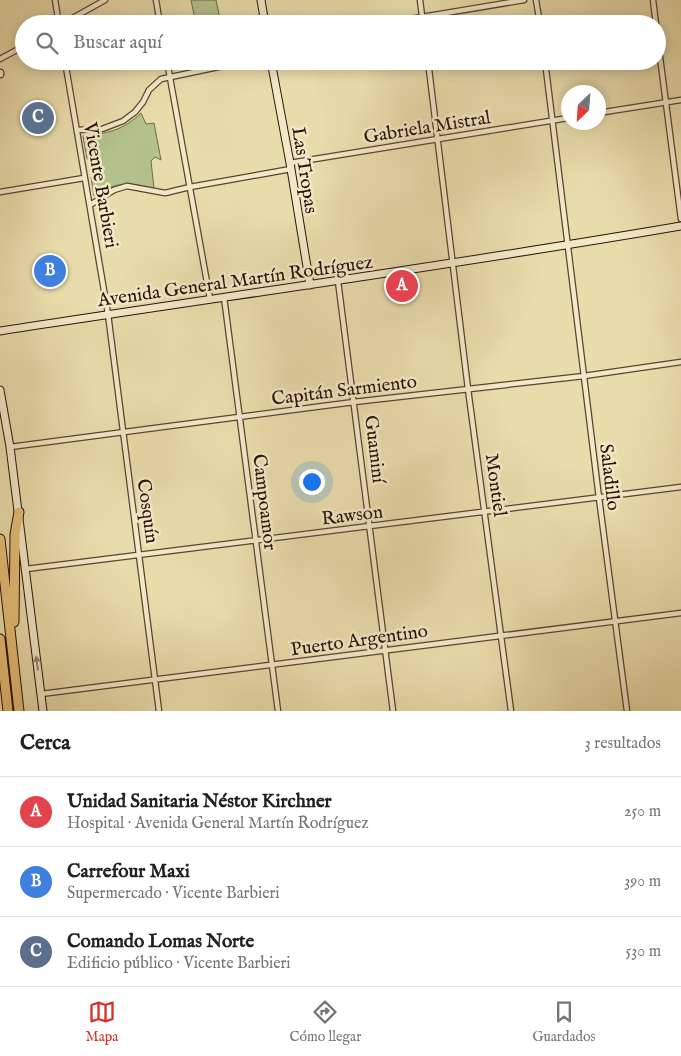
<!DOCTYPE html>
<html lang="es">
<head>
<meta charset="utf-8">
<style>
	:root { --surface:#fff; --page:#f2f2f2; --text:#202124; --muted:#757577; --line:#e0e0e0; --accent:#d93025 }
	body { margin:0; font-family:"IM FELL English",serif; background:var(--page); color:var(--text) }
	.compass { position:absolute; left:561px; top:85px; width:45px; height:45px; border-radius:50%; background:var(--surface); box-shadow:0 2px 12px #0003; rotate:205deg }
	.you { position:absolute; left:311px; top:481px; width:18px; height:18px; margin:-12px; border:4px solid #fff; border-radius:50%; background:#1a73e8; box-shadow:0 0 0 8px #1a73e833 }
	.badge { display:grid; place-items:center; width:32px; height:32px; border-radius:50%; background:var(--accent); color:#fff; font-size:16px; font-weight:700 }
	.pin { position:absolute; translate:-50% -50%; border:2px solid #fff; box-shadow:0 1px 5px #0006 }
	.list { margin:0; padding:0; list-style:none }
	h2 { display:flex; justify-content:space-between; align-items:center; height:65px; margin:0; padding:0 20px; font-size:21px }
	h2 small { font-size:16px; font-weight:400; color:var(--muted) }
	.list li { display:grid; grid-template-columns:32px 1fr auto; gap:15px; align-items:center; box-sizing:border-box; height:70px; padding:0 20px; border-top:1px solid var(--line) }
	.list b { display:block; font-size:19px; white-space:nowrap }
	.list p { margin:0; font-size:16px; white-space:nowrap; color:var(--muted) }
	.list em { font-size:16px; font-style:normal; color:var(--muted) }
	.icon { flex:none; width:28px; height:28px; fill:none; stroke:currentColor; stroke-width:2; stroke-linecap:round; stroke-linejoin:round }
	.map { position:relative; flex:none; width:681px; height:711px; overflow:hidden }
	.search { position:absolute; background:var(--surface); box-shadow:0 2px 12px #0003; left:15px; right:15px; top:15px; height:55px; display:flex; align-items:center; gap:12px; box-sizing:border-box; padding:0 18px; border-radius:28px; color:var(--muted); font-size:19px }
	.sheet { height:275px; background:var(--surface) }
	nav { display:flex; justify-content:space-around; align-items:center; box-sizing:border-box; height:70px; border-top:1px solid var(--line); background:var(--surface); font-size:14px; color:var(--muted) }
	nav a { display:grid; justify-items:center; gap:2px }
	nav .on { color:var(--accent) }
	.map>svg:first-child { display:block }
	.green { fill:#b3c18c; stroke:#6e6a48 }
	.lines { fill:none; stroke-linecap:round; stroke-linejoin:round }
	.street-casing { stroke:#58442e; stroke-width:7 }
	.secondary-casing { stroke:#281205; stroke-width:9 }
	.highway-casing { stroke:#281205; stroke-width:11 }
	.street { stroke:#f1e8c8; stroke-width:4.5 }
	.secondary { stroke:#f1e8c8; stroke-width:7 }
	.highway { stroke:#e4be76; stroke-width:9 }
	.oneway { fill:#978870 }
	.labels { text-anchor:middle; stroke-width:5; stroke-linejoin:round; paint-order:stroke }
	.street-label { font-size:19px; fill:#281205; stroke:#f1e8c8 }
</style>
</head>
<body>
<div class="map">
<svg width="681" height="711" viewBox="0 0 681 711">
	<rect width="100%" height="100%" fill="#e9dcab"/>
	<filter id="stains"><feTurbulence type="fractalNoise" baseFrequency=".004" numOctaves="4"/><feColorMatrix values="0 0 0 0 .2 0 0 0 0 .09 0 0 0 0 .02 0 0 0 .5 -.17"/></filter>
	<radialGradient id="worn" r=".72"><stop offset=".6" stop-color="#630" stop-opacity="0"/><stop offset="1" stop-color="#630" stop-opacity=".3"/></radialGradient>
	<path class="green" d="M191,0H216L221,24H196Z
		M141,113L146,124L154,123L161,160L155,157L151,161L154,189C129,182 117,181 94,196L91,177L103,174L98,156L87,159L83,136C108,133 122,131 141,113Z"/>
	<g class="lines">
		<g class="street-casing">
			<path id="street" d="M55,0L59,24
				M156,0L160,24
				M420,0L423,24
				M536,0L540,24
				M653,0L656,24
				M62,24L105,0
				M380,24L524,0
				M657,34L681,219
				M0,59L24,46
				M65,61L108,314L159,711
				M167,61L210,299
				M428,61L468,389L511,711
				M545,61L599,498L627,711
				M598,113L681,100
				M77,130L102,129L123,121L135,112L143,102L149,90L161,79L247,61
				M290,163L568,118
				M0,192L84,178
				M90,205L114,190L127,186L165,193L190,187L291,169
				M338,281L393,711
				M224,297L278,711
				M10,447L354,402L584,376L681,362
				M26,569L681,487
				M41,694L681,613"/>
		</g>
		<g class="secondary-casing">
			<path id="secondary" d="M261,0L265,24
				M271,61L290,163L310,285
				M0,73V74
				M0,331C227,296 454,265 681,226
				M0,390L10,447L43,711"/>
		</g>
		<g class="highway-casing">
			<path id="highway" d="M0,539L19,711
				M14,622L15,534L19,512
				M0,639L8,711"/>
		</g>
		<use href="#street" class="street"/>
		<use href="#secondary" class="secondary"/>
		<use href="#highway" class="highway"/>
	</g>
	<defs><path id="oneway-solid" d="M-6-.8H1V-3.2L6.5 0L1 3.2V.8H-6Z" transform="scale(1.25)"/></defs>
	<use class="oneway" href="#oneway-solid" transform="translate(37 663) rotate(-97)"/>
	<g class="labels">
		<g class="street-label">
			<text transform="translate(427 126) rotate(-9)" y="7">Gabriela Mistral</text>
			<text transform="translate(306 170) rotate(81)" y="7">Las Tropas</text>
			<text transform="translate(102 185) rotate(80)" y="7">Vicente Barbieri</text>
			<text transform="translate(235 280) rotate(-8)" y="7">Avenida General Martín Rodríguez</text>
			<text transform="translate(344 389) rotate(-7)" y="7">Capitán Sarmiento</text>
			<text transform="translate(376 449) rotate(83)" y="7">Guaminí</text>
			<text transform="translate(611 477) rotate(83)" y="7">Saladillo</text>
			<text transform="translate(497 485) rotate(82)" y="7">Montiel</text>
			<text transform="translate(266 502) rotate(83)" y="7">Campoamor</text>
			<text transform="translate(149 511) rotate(82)" y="7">Cosquín</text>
			<text transform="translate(352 514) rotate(-7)" y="7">Rawson</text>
			<text transform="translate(359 639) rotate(-8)" y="7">Puerto Argentino</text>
		</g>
	</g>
	<rect width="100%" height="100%" filter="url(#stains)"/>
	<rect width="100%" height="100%" fill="url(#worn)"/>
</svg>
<svg class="compass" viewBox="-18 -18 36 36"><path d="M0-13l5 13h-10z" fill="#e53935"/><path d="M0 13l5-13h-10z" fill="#757577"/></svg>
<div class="you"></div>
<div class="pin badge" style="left:402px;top:286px;background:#e0444e">A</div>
<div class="pin badge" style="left:50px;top:271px;background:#3f7fe0">B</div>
<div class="pin badge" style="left:38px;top:118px;background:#5c6f8a">C</div>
<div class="search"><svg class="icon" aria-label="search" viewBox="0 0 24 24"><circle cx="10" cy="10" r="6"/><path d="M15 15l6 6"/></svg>Buscar aquí</div>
</div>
<section class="sheet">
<h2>Cerca<small>3 resultados</small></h2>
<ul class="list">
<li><span class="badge" style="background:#e0444e">A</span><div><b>Unidad Sanitaria Néstor Kirchner</b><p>Hospital · Avenida General Martín Rodríguez</p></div><em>250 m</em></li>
<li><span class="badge" style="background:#3f7fe0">B</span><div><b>Carrefour Maxi</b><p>Supermercado · Vicente Barbieri</p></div><em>390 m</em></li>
<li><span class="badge" style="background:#5c6f8a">C</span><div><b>Comando Lomas Norte</b><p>Edificio público · Vicente Barbieri</p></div><em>530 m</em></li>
</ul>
</section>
<nav>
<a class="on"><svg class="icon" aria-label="map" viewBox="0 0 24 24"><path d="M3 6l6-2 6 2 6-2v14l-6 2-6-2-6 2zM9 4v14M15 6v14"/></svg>Mapa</a>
<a><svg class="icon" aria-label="directions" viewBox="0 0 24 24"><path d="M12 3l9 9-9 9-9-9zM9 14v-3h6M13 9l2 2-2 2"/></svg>Cómo llegar</a>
<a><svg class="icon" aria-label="saved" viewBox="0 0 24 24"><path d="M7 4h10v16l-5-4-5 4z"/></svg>Guardados</a>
</nav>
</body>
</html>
